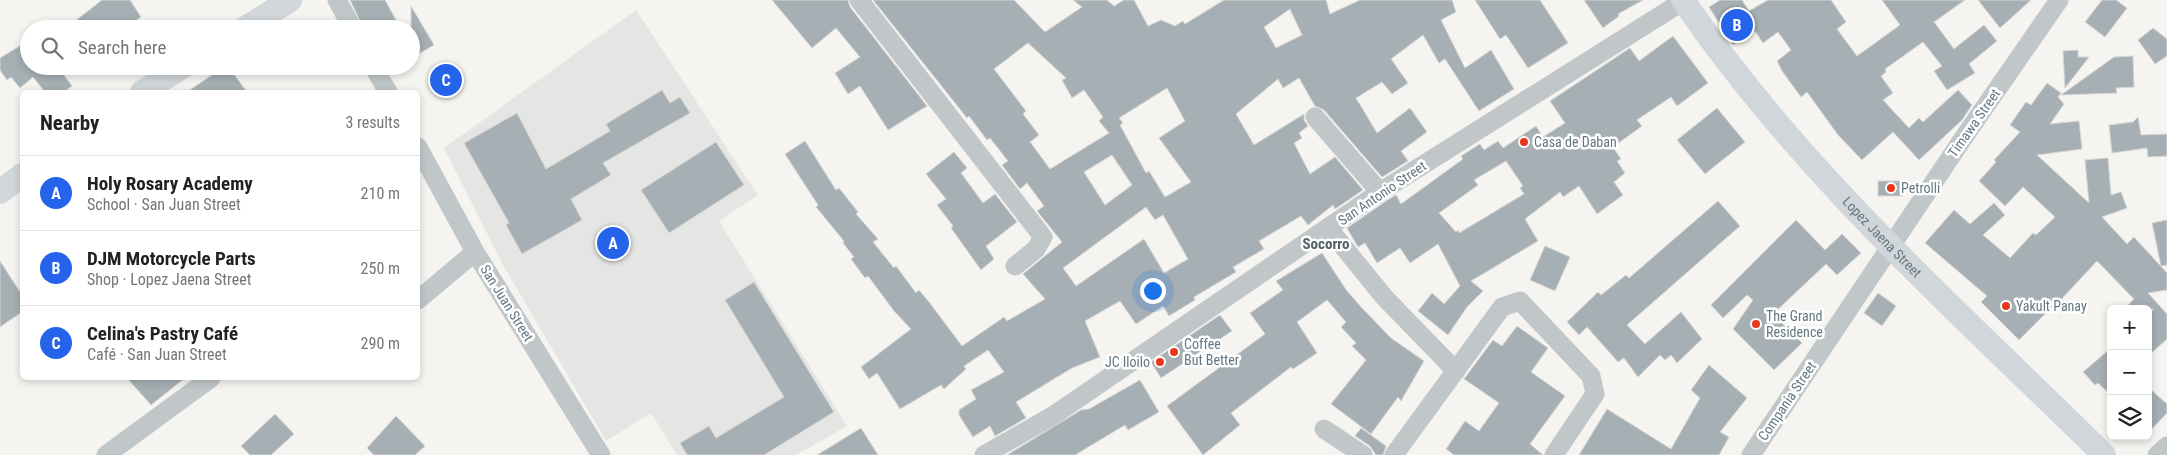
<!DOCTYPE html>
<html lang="en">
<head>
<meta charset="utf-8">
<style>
	:root { --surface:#fff; --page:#f2f2f2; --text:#222; --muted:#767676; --line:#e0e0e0; --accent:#2563eb }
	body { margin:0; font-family:"Roboto Condensed",sans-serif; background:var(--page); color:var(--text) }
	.controls { position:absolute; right:15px; bottom:15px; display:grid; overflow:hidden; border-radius:8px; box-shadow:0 2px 8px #0003 }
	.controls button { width:45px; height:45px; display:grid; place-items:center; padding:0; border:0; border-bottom:1px solid var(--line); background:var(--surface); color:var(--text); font:25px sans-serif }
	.you { position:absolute; left:1152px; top:290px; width:18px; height:18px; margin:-12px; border:4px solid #fff; border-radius:50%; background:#1a73e8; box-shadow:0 0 0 8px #1a73e833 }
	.badge { display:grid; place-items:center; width:32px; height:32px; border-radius:50%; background:var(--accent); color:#fff; font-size:16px; font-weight:700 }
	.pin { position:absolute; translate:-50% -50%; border:2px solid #fff; box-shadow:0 1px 5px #0006 }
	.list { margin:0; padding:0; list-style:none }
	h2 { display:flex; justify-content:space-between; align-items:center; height:65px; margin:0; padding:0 20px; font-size:21px }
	h2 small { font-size:16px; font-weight:400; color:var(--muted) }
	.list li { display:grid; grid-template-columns:32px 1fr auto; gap:15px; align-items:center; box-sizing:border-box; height:75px; padding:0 20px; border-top:1px solid var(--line) }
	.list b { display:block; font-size:19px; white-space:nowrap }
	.list p { margin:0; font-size:16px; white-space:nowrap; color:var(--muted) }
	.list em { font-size:16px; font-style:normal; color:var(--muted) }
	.icon { flex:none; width:28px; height:28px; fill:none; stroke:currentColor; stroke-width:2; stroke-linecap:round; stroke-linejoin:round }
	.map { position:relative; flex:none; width:2167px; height:455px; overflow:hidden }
	.search { position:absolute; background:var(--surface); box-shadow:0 2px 8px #0003; left:20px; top:20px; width:400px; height:55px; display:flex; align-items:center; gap:12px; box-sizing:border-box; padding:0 18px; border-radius:28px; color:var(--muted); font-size:19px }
	.panel { position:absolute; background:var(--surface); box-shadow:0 2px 8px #0003; left:20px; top:90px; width:400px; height:290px; border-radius:8px }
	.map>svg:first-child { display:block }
	.built { fill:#e5e6e4 }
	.building { fill:#a6b0b4; stroke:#d6d5d3; fill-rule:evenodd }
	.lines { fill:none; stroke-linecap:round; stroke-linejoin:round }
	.minor { stroke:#c1c6c8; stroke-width:19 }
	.major { stroke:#d1d6da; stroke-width:24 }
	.poi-dot { fill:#e7381e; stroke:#fff; stroke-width:2 }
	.labels { text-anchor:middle; stroke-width:5; stroke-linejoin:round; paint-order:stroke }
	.street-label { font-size:14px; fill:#637782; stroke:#fff }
	.poi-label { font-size:14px; fill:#637782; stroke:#fff; text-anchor:start }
	.neighbourhood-label { font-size:15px; font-weight:bold; fill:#516067; stroke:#fff }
</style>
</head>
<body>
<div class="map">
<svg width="2167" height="455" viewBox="0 0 2167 455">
	<rect width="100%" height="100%" fill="#f5f4f0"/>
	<path class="built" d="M636,10L758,195L719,221L847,426L796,455H677L651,413L606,441L503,265L444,148Z"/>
	<path class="building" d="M102,0H130L141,17L124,29H65Z
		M350,0H385L401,29H364Z
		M772,0H848L850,7L927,106L888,130L860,86L848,94L835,73L860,57L836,28L812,48Z
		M873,0H1014L1045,32L1082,7L1073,0H1107L1114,6L1124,0H1134L1148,26L1161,20L1175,26L1183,21L1185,24L1224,0H1326L1330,14L1360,0H1452L1456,12L1441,20L1465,68L1491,50L1514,89L1479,111L1445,59L1439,63L1423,35L1391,59L1408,83L1392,94L1382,82L1356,98L1377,133L1410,108L1427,132L1401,151L1408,161L1382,177L1324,110L1315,106L1299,78L1283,88L1278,79L1236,114L1254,145L1304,114V120L1308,126L1299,133L1302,138L1294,143L1310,174L1335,157L1363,190L1335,209L1333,205L1308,225L1301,216L1259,241L1264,249L1233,267L1236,272L1194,297L1195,300L1169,316L1163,306L1136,324L1120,301L1085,321L1100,357L1072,368L1016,402L1026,418L995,436L990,426L973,437L959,415V410L976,399L971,390L1004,372L988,350L964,366L966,369L944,389L941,385L900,409L877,373L869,379L861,367L911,329L894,311L868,276L865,278L851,259L854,257L843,243L844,241L816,207L818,205L785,154L805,141L836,190L839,188L858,212L856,214L878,239L873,242L894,268L896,266L916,293L919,290L929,302L962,346L1004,317L1007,321L1045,299L1023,274L1062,242L1037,211L1044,206L1027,183L1020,189L1002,165L1008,161L990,138L987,140L969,116L967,118ZM1290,9L1302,35L1276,48L1264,27ZM1028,43L1066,78L1062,80L1072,98L1084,90L1103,117L1099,121L1109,133L1050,169L1030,142L1039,135L1023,114L1026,111L994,69ZM1167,88L1185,121L1159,138L1191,182L1165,197L1149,171L1146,173L1120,125L1123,123L1119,118ZM1112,155L1132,185L1105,205L1084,172ZM1146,207L1155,220L1163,215L1188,259L1164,273L1144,239L1076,286L1063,268Z
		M1475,0H1540L1568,43L1528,68L1506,35L1500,39Z
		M1584,0H1643L1618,14L1619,16L1603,28Z
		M1720,0H1742L1749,11L1768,0H1831L1846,22L1837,29L1857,56L1900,25L1882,0H1965L1934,22L1954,49L1984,25L1997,41L1969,64L1975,73L1947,90L1934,71L1942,66L1923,42L1885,69L1886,72L1881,76L1893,93L1883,100L1909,128L1919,118L1923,122L1958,90L1972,105L1962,120L1919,160L1893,132L1862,160L1838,135L1807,92L1801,97L1782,71L1777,61L1791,50L1778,32L1763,43L1755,31L1733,45L1709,7Z
		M1978,0H2031L2000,28Z
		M2102,0H2116L2127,8L2105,37L2085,22Z
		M411,6L434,45L411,58Z
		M2153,28L2167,39V56L2155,64L2138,40Z
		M1673,36L1708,83L1677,106L1671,97L1637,120L1642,126L1613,147L1621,159L1617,161L1625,173L1614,182L1623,195L1612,203L1597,214L1579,186L1563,197L1560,192L1525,219L1538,241L1471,281L1483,291L1467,307L1448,335L1418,311L1432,293L1444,304L1460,286L1438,244L1410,263L1400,248L1377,263L1365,243L1358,247L1347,228L1386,201L1396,195L1401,204L1463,159L1461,156L1480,144L1484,150L1498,141L1503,148L1536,126L1543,137L1565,123L1550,101L1630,48L1639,61ZM1506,161L1523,186L1520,188L1524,194L1459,233L1458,230L1456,232L1439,213L1478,185L1474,180Z
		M23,44L29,52V66H57L72,86L64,92H45L33,77L20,88L11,77L7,80L0,70V58Z
		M2078,50V57H2089L2065,88L2063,51Z
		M2133,56L2134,87L2116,88L2117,93L2061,95L2114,57Z
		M225,66H228L247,92H187Z
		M2047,83L2061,93L2058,97L2064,104L2050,124L2079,121L2082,149L2037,155L2089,203L2085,160L2108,158L2111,195L2121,192L2127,208L2102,217L2127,244L2134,237L2167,273V290L2148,293L2167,314V339L2148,356V314L2154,309H2124L2134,299L2097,261L2054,307L2053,306L2019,340L1981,302L1987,296L1925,243L1954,210L1970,224L1994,203L2005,215L1983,235L2010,258L2033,233L2036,235L2055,217L2023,187L2005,206L1979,181L1996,162L1994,160L2020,132L2010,125L2026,102L2031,105Z
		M662,90L670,103L680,97L690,113L603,163L611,175L571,199L582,220L522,254L506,225L509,223L464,143L517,113L546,169L610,131L606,124Z
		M1717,108L1745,142L1705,174L1677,140Z
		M2138,117L2141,135L2167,134V156L2148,157L2147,148L2112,153L2109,125L2133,122Z
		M716,142L744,185L669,233L641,190Z
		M954,152L967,168L961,173L983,203L995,194L1017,222L986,246L994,259L981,270L951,228L953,226L937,205L946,199L926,174Z
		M1878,181H1903V196H1878Z
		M1718,201L1740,226L1627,325L1645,344L1681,312L1702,339L1677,363L1671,355L1665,360L1660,355L1638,377L1624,358L1618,362L1587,327L1579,335L1567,322L1598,292L1601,295L1626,275L1629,278Z
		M1796,220L1825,250L1842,234L1861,253L1837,275L1826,264L1773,314L1802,343L1774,370L1733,329L1753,300L1747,295L1723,318L1711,305Z
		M2167,220V265L2161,266L2152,223Z
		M1545,246L1570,257L1555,291L1530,280Z
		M1322,253L1347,291L1362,308L1391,338L1424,361L1401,401L1398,397L1371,434L1331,404L1366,360L1352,346L1356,343L1341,327L1346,322L1327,300L1297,322L1317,353L1293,369L1291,367L1231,413L1240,425L1203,455L1167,406L1265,334L1250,313L1283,290L1276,281Z
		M0,261L22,295V312L0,327Z
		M754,282L834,412L764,455H687L680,443L709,426L716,438L784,397L725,300Z
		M1878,293L1896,306L1882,326L1864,313Z
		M1220,315L1232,331L1161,378L1151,362Z
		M1517,326L1548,348L1531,372L1565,396L1530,444L1543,455H1454L1446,449L1465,421L1479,431L1499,403L1464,379L1493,340L1502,346Z
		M2111,348V395L2098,383L2095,385L2083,372Z
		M1709,365L1747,398L1720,432L1729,437L1719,455H1579L1607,409L1671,449L1700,398L1691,390Z
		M127,378H185L151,405Z
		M1140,380L1159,412L1128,430L1125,425L1075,455H1007L1081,410L1089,409Z
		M2148,387L2167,404V413L2148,433Z
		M275,414L294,434L271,455H250L241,446Z
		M396,416L425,446L415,455H374L367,448Z
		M861,428L878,455H817Z
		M1361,428L1386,446L1383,455H1376L1370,446L1355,436Z"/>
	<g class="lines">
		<path class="minor" d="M337,0L353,29
			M859,0L1043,237L1036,249L1015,266
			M373,66L388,92
			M1315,117L1380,192
			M418,147L475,252L601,455
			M1329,229L1385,298L1456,371
			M418,300L475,252
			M1324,429L1363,455
			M106,455L211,378
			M984,455L1054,415L1380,192L1685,0
			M1394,455L1502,307L1520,301L1591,376L1595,394L1554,455
			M1751,455L1962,140L2059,0
			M2157,455L2167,446"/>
		<g class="major">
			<path id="s1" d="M1683,0C1800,172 1957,310 2104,455"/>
			<path d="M244,29L290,0"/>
			<path d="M142,92L184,66"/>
			<path d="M0,192L22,175"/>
		</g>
	</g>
	<g class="poi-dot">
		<circle cx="1524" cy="142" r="5"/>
		<circle cx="1891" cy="188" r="5"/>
		<circle cx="2006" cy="306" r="5"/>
		<circle cx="1756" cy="324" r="5"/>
		<circle cx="1174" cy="352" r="5"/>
		<circle cx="1160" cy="362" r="5"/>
	</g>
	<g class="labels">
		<g class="street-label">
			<text transform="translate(1974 123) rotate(-55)" y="5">Timawa Street</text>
			<text transform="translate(1382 193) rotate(-34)" y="5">San Antonio Street</text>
			<text dy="5" stroke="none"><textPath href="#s1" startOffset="310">Lopez Jaena Street</textPath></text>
			<text transform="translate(507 303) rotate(58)" y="5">San Juan Street</text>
			<text transform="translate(1787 401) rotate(-56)" y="5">Compania Street</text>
		</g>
		<g class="poi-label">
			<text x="1534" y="147">Casa de Daban</text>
			<text x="1901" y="193">Petrolli</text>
			<text x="2016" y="311">Yakult Panay</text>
			<text x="1766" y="321">The Grand<tspan x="1766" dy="16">Residence</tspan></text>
			<text x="1184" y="349">Coffee<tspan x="1184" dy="16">But Better</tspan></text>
			<text x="1150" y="367" text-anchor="end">JC Iloilo</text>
		</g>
		<g class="neighbourhood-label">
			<text x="1326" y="249">Socorro</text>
		</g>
	</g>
</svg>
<div class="controls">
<button>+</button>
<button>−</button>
<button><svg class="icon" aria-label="layers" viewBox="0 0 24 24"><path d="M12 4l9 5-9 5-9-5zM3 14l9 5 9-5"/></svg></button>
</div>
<div class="you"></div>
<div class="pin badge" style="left:613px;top:243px">A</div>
<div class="pin badge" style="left:1737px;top:25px">B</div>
<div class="pin badge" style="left:446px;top:80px">C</div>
<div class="search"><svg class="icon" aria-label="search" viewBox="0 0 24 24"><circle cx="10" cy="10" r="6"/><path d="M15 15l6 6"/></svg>Search here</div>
<section class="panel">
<h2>Nearby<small>3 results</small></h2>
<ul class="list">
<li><span class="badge">A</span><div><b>Holy Rosary Academy</b><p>School · San Juan Street</p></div><em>210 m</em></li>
<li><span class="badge">B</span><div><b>DJM Motorcycle Parts</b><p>Shop · Lopez Jaena Street</p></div><em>250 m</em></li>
<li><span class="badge">C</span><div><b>Celina's Pastry Café</b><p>Café · San Juan Street</p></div><em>290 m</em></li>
</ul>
</section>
</div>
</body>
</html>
